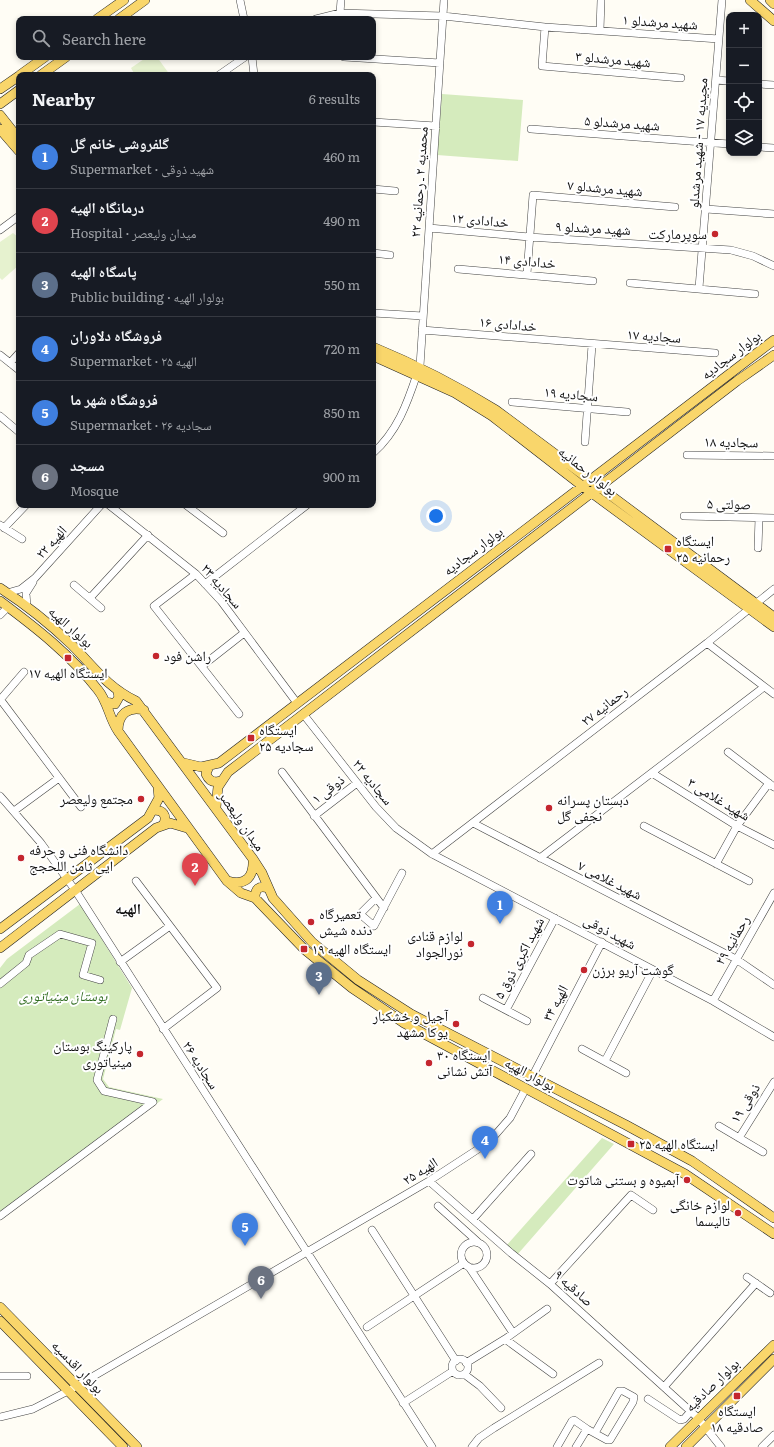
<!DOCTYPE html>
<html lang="en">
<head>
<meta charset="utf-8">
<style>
	:root { --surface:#171b24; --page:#20242c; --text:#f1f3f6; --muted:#9ea1a6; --line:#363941; --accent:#c4262e }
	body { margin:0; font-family:Literata,"Noto Naskh Arabic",serif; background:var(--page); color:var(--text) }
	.controls { position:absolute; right:12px; top:12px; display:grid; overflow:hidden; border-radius:8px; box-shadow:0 2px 6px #0003 }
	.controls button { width:36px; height:36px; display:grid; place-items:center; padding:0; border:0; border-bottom:1px solid var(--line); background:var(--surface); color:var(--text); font:20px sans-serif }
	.you { position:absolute; left:436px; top:516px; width:14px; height:14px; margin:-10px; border:3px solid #fff; border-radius:50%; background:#1a73e8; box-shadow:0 0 0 6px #1a73e833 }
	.badge { display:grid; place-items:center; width:26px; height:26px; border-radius:50%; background:var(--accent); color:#fff; font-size:13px; font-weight:700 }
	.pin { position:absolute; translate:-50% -33px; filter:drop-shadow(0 1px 2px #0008) }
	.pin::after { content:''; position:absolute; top:21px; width:14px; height:12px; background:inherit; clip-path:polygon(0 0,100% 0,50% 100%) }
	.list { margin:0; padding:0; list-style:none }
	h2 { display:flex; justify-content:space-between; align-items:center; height:52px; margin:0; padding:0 16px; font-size:17px }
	h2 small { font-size:13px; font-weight:400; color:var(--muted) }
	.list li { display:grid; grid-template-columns:26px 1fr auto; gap:12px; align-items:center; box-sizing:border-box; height:64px; padding:0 16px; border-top:1px solid var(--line) }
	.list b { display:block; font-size:15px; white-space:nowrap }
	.list p { margin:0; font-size:13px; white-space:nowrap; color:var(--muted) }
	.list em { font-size:13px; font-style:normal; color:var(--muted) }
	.icon { flex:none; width:22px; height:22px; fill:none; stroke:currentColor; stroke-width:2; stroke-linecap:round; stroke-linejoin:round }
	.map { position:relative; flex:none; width:774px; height:1447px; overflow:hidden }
	.search { position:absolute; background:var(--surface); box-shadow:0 2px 6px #0003; left:16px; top:16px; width:360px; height:44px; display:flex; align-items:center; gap:10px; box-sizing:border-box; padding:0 14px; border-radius:8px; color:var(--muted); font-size:15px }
	.panel { position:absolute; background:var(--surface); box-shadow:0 2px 6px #0003; left:16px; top:72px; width:360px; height:436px; border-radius:8px }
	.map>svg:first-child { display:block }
	.green { fill:#d5ebbd }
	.pitch { fill:#e6f2cf }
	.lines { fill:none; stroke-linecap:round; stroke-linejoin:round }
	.minor-casing { stroke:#444; stroke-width:8 }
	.major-casing { stroke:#222; stroke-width:10 }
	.minor { stroke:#fff; stroke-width:7 }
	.major { stroke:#f9d66b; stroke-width:9 }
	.poi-dot { fill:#c4262e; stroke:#fff; stroke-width:1.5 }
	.labels { text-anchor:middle; stroke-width:4; stroke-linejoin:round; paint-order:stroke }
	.street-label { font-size:14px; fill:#111; stroke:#fff }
	.poi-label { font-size:14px; fill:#111; stroke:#fff; text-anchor:start }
	.park-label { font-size:14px; font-style:italic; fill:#2f6b1f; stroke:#fff }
	.neighbourhood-label { font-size:15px; font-weight:bold; fill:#111; stroke:#fff }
</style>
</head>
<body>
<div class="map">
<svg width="774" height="1447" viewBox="0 0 774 1447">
	<rect width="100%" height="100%" fill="#fffdf5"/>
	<path class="green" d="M442,94L523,100L518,161L437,155Z
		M80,904L132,988L120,1030L116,1029L103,1079L109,1087L163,1099L0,1220V968L7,959Z
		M602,1138L614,1144L517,1255L507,1245Z"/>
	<path class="pitch" d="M147,57H157L170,75H135L131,68Z
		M13,233L19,238V265L2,280L0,278V242Z"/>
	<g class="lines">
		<g class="minor-casing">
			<path id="minor" d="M240,0L244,19
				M340,13L341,0
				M316,19L340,13L443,16L545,27L719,39
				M545,27L542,66L681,78
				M600,30L601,0
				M252,57L254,75
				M344,57L440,63
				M219,75L245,57
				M716,80L729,81
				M759,84L774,85
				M373,122L436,126
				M531,129L729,144
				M759,147L774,148
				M373,189L395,191
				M706,209L774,214
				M429,228L529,237L731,250L753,256L774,266
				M0,230L19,216
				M373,253L390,255
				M458,269L593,281
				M527,274L533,195L675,207
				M630,283L755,294
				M699,288L722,0
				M373,313L423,316
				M422,330L715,353
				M0,355L19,370
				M10,363L19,353
				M420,366L444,0
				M512,402L627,412
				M0,416L19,432
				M585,442L592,345
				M373,453C397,432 407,404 417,374
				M687,455L774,456
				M109,505L196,574L221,601L297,703
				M186,505L223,533
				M684,516L774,518
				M0,525L22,539
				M4,528L26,505
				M758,548L759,518
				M196,574L154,606L239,714
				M205,584L307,505
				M74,585L101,608
				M7,593L21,589L35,578L101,505
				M90,598L148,535
				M27,607L26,593L33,582
				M0,615L8,607
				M707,643L774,694
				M202,666L244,633
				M0,699L81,807
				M0,700L24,672
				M304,715L376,807L396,828L432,854L713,1001L774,1037
				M728,752L774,787
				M282,772L384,908
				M652,773L737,826L774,845
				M0,796L41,843L75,890L432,1447
				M14,811L59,778
				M314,816L357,783
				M473,823L736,959L774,985
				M644,826L749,881
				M432,854L707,643L774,589
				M540,858L764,687
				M716,864L737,826L769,783
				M136,881L217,988L163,1029
				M376,898L360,914L374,926L402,873
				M120,962L170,926
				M0,984L26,963L29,955L60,934L92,943L83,975L100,980
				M483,998L527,1021
				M713,1001L774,893
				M506,1010L555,918
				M582,1049L626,1073
				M605,1061L653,970
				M532,1077L602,942
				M719,1126L763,1152
				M739,1138L774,1082
				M429,1181L511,1253L550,1284L698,1418L721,1447
				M438,1206L479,1243
				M0,1216L153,1102L104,1091L97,1080L113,1019
				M473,1219L531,1154
				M372,1230L456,1361
				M461 1255a13 13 0 1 1 26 0a13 13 0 1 1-26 0Z
				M469,1267L513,1333
				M747,1277L770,1293
				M550,1284L631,1195L653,1210
				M367,1327L464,1263
				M505,1339L553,1374
				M452 1367a8 8 0 1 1 16 0a8 8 0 1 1-16 0Z
				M466,1363L505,1339L547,1309
				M464,1374L480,1386L501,1408
				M0,1376H27
				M664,1387L756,1283
				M648,1399L680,1420L684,1419L691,1411
				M403,1403L453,1371
				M0,1417L33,1409L68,1391L429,1181L489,1142L510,1118L526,1088
				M587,1429L607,1440H610L633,1402L634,1397L623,1391H619L595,1433
				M472,1447L479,1438L494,1428L599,1363
				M557,1447L572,1421L574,1420L587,1429L576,1447
				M762,1447L774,1435"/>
		</g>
		<g class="major-casing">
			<path id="major" d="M750,0L774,21
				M770,0L774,4
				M97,19L124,0
				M119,19L145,0
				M20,75L45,57
				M41,75L66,57
				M0,89L19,76
				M0,104L19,90
				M0,115L19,139
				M0,129L19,151
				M373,347C419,366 454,384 496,410L774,617
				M373,356L455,393L492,416L581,485L774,627
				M0,588C25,604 50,624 72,645C94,667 107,687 136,701L253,859L262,873L273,898L312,942L358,980L411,1014L626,1125L692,1161L774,1218
				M0,601C35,627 71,655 98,690C108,702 109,718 118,731L227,881L241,893L255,898L304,949L352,988L404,1023L685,1174L774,1234
				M106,702L115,704L119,697L118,692
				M118,731C118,714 128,706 144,710
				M184,763L201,767L219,763L774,340
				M209,766L206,774C209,781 213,783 220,781
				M216,807L218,787L228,772L737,381L774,355
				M154,810C163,810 167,815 164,824
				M228,881C246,886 254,877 253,859
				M255,898C255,889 259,885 268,888
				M0,929L148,818L159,798L158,788
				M0,948L156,828L170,823L187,828
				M0,1307L137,1447
				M0,1321L123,1447
				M670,1447L774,1345
				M686,1447L774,1359"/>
		</g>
		<use href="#minor" class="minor"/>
		<use href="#major" class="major"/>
	</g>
	<g class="poi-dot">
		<circle cx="715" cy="234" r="4"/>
		<rect x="664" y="545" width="8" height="8" rx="2"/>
		<circle cx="156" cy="656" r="4"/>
		<rect x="64" y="654" width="8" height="8" rx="2"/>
		<rect x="247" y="734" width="8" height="8" rx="2"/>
		<circle cx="141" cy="799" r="4"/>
		<circle cx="549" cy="808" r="4"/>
		<circle cx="21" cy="858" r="4"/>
		<circle cx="311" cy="922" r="4"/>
		<circle cx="471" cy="944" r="4"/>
		<rect x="300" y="945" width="8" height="8" rx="2"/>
		<circle cx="584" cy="970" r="4"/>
		<circle cx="456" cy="1024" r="4"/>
		<circle cx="140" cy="1054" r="4"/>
		<circle cx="429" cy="1063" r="4"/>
		<rect x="627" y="1140" width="8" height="8" rx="2"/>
		<circle cx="687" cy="1180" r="4"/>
		<circle cx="738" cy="1213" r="4"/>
		<rect x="733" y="1392" width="8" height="8" rx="2"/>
	</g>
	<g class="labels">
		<g class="street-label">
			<text transform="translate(660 22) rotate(4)" y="5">شهید مرشدلو ۱</text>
			<text transform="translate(613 59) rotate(5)" y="5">شهید مرشدلو ۳</text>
			<text transform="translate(622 123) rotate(4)" y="5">شهید مرشدلو ۵</text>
			<text transform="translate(698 143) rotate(-86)" y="5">مجیدیه ۱۷ - شهید مرشدلو</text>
			<text transform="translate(419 182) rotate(-86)" y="5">محمدیه ۲ ـ رحمانیه ۲۲</text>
			<text transform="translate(605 188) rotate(5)" y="5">شهید مرشدلو ۷</text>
			<text transform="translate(480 220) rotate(5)" y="5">خدادادی ۱۲</text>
			<text transform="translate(593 228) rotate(3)" y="5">شهید مرشدلو ۹</text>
			<text transform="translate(527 261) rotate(5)" y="5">خدادادی ۱۴</text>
			<text transform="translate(508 324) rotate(5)" y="5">خدادادی ۱۶</text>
			<text transform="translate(654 336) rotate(4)" y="5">سجادیه ۱۷</text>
			<text transform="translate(731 355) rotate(-37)" y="5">بولوار سجادیه</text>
			<text transform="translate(571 394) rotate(5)" y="5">سجادیه ۱۹</text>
			<text transform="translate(731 442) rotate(1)" y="5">سجادیه ۱۸</text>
			<text transform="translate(588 471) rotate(38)" y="5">بولوار رحمانیه</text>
			<text transform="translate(729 504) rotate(1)" y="5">صولتی ۵</text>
			<text transform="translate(51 542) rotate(-48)" y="5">الهیه ۲۲</text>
			<text transform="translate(473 551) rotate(-37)" y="5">بولوار سجادیه</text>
			<text transform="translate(222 586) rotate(49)" y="5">سجادیه ۲۳</text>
			<text transform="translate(71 627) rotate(42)" y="5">بولوار الهیه</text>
			<text transform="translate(604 706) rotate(-38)" y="5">رحمانیه ۲۷</text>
			<text transform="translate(373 782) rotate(51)" y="5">سجادیه ۲۲</text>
			<text transform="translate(328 789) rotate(-38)" y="5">ذوقی ۱</text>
			<text transform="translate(719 799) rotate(31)" y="5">شهید غلامی ۳</text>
			<text transform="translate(242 821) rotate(55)" y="5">میدان ولیعصر</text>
			<text transform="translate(610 880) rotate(27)" y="5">شهید غلامی ۷</text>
			<text transform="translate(610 932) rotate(28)" y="5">شهید ذوقی</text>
			<text transform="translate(732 940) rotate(-60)" y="5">رحمانیه ۲۹</text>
			<text transform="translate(519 958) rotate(-62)" y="5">شهید اکبری ذوق ۵</text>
			<text transform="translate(555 1003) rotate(-62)" y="5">الهیه ۳۴</text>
			<text transform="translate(201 1065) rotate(57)" y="5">سجادیه ۲۶</text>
			<text transform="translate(530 1074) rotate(28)" y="5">بولوار الهیه</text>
			<text transform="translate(745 1103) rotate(-58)" y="5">ذوقی ۱۹</text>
			<text transform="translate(420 1171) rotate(-32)" y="5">الهیه ۲۵</text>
			<text transform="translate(574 1288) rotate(42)" y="5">صادقیه ۹</text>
			<text transform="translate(78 1367) rotate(46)" y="5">بولوار اقدسیه</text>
			<text transform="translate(712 1385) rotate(-44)" y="5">بولوار صادقیه</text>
		</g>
		<g class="poi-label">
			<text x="707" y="239" text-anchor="end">سوپرمارکت</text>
			<text x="676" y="546">ایستگاه<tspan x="676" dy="16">رحمانیه ۲۵</tspan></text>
			<text x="164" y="661">راشن فود</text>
			<text x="68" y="678" text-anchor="middle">ایستگاه الهیه ۱۷</text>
			<text x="259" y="735">ایستگاه<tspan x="259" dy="16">سجادیه ۲۵</tspan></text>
			<text x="133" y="804" text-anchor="end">مجتمع ولیعصر</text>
			<text x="557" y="805">دبستان پسرانه<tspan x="557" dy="16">نجفی گل</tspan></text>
			<text x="29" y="855">دانشگاه فنی و حرفه<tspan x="29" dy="16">ایی ثامن اللحجج</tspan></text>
			<text x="319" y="919">تعمیرگاه<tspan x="319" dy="16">دنده شیش</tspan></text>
			<text x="463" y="941" text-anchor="end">لوازم قنادی<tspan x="463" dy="16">نورالجواد</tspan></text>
			<text x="312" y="954">ایستگاه الهیه ۱۹</text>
			<text x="592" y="975">گوشت آریو برزن</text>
			<text x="448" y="1021" text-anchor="end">آجیل و خشکبار<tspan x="448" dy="16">یوکا مشهد</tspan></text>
			<text x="132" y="1051" text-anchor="end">پارکینگ بوستان<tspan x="132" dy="16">مینیاتوری</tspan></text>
			<text x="437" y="1060">ایستگاه ۳۰<tspan x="437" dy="16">آتش نشانی</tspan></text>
			<text x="639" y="1149">ایستگاه الهیه ۲۵</text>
			<text x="679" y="1185" text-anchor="end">آبمیوه و بستنی شاتوت</text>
			<text x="730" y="1210" text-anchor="end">لوازم خانگی<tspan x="730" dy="16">تالیسما</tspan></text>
			<text x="737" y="1416" text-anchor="middle">ایستگاه<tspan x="737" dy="16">صادقیه ۱۸</tspan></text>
		</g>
		<g class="park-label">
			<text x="63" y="1001">بوستان مینیاتوری</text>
		</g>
		<g class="neighbourhood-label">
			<text x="128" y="914">الهیه</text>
		</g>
	</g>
</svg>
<div class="controls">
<button>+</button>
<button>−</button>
<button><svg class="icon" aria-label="locate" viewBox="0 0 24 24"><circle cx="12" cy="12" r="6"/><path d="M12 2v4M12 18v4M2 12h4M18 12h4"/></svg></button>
<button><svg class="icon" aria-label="layers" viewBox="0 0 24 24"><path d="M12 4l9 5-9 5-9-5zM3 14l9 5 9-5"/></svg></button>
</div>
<div class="you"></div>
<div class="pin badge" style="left:500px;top:924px;background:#3f7fe0">1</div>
<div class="pin badge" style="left:195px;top:886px;background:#e0444e">2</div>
<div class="pin badge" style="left:319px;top:995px;background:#5c6f8a">3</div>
<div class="pin badge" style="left:485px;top:1159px;background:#3f7fe0">4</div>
<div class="pin badge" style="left:245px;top:1246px;background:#3f7fe0">5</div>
<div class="pin badge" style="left:261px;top:1299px;background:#6b7280">6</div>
<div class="search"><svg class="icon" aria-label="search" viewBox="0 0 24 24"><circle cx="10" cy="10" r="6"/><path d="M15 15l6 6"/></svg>Search here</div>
<section class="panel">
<h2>Nearby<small>6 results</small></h2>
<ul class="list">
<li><span class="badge" style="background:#3f7fe0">1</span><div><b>گلفروشی خانم گل</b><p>Supermarket · شهید ذوقی</p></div><em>460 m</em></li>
<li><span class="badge" style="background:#e0444e">2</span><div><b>درمانگاه الهیه</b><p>Hospital · میدان ولیعصر</p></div><em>490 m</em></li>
<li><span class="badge" style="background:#5c6f8a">3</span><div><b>پاسگاه الهیه</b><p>Public building · بولوار الهیه</p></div><em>550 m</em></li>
<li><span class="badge" style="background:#3f7fe0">4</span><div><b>فروشگاه دلاوران</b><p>Supermarket · الهیه ۲۵</p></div><em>720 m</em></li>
<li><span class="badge" style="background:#3f7fe0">5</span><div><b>فروشگاه شهر ما</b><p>Supermarket · سجادیه ۲۶</p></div><em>850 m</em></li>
<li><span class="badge" style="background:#6b7280">6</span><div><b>مسجد</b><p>Mosque</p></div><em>900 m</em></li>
</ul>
</section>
</div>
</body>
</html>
